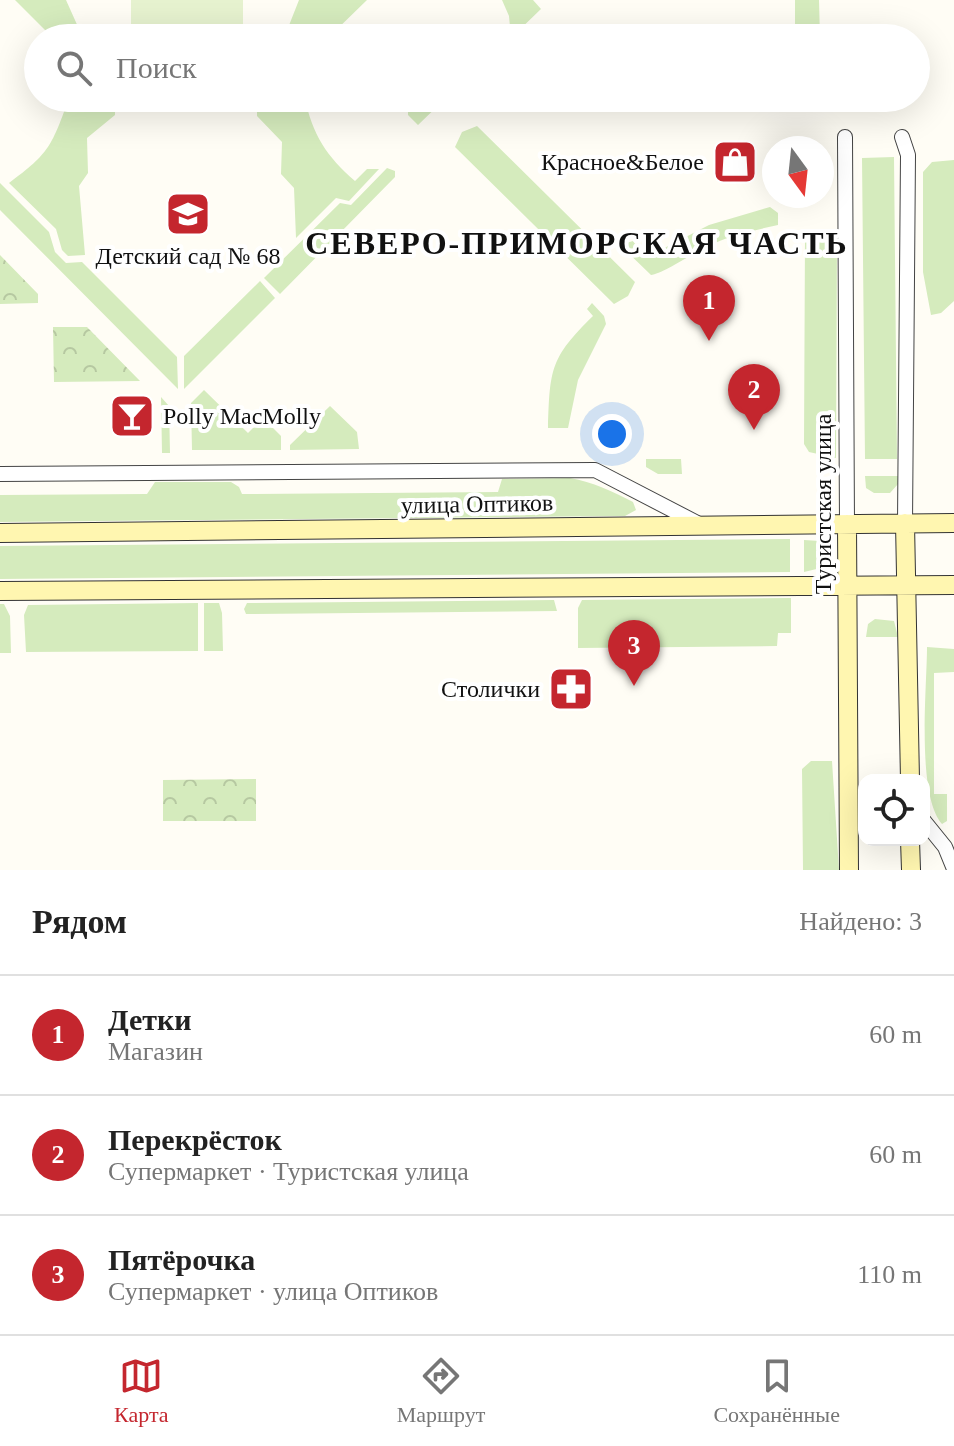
<!DOCTYPE html>
<html lang="ru">
<head>
<meta charset="utf-8">
<style>
	:root { --surface:#fff; --page:#f2f2f2; --text:#222; --muted:#767676; --line:#e0e0e0; --accent:#c4262e }
	body { margin:0; font-family:"Times New Roman",serif; background:var(--page); color:var(--text) }
	.controls { position:absolute; right:24px; bottom:24px; display:grid; overflow:hidden; border-radius:16px; box-shadow:0 8px 32px #0002 }
	.controls button { width:72px; height:72px; display:grid; place-items:center; padding:0; border:0; border-bottom:2px solid var(--line); background:var(--surface); color:var(--text); font:40px sans-serif }
	.compass { position:absolute; left:762px; top:136px; width:72px; height:72px; border-radius:50%; background:var(--surface); box-shadow:0 8px 32px #0002; rotate:165deg }
	.you { position:absolute; left:612px; top:434px; width:28px; height:28px; margin:-20px; border:6px solid #fff; border-radius:50%; background:#1a73e8; box-shadow:0 0 0 12px #1a73e833 }
	.badge { display:grid; place-items:center; width:52px; height:52px; border-radius:50%; background:var(--accent); color:#fff; font-size:26px; font-weight:700 }
	.pin { position:absolute; translate:-50% -66px; filter:drop-shadow(0 2px 4px #0008) }
	.pin::after { content:''; position:absolute; top:42px; width:28px; height:24px; background:inherit; clip-path:polygon(0 0,100% 0,50% 100%) }
	.list { margin:0; padding:0; list-style:none }
	h2 { display:flex; justify-content:space-between; align-items:center; height:104px; margin:0; padding:0 32px; font-size:34px }
	h2 small { font-size:26px; font-weight:400; color:var(--muted) }
	.list li { display:grid; grid-template-columns:52px 1fr auto; gap:24px; align-items:center; box-sizing:border-box; height:120px; padding:0 32px; border-top:2px solid var(--line) }
	.list b { display:block; font-size:30px; white-space:nowrap }
	.list p { margin:0; font-size:26px; white-space:nowrap; color:var(--muted) }
	.list em { font-size:26px; font-style:normal; color:var(--muted) }
	.icon { flex:none; width:44px; height:44px; fill:none; stroke:currentColor; stroke-width:2; stroke-linecap:round; stroke-linejoin:round }
	.map { position:relative; flex:none; width:954px; height:870px; overflow:hidden }
	.search { position:absolute; background:var(--surface); box-shadow:0 8px 32px #0002; left:24px; right:24px; top:24px; height:88px; display:flex; align-items:center; gap:20px; box-sizing:border-box; padding:0 28px; border-radius:44px; color:var(--muted); font-size:30px }
	.sheet { height:464px; background:var(--surface) }
	nav { display:flex; justify-content:space-around; align-items:center; box-sizing:border-box; height:112px; border-top:2px solid var(--line); background:var(--surface); font-size:22px; color:var(--muted) }
	nav a { display:grid; justify-items:center; gap:4px }
	nav .on { color:var(--accent) }
	.map>svg:first-child { display:block }
	.grass { fill:#d5ebbd }
	.park { fill:url(#park-crowns) }
	.pitch { fill:#e6f2cf }
	.lines { fill:none; stroke-linecap:round; stroke-linejoin:round }
	.street-casing { stroke:#444; stroke-width:16 }
	.secondary-casing { stroke:#333; stroke-width:20 }
	.street { stroke:#fff; stroke-width:14 }
	.secondary { stroke:#fff6b0; stroke-width:18 }
	.labels { text-anchor:middle; stroke-width:8; stroke-linejoin:round; paint-order:stroke }
	.poi-label { font-size:24px; fill:#111; stroke:#fff; text-anchor:end }
	.street-label { font-size:24px; fill:#111; stroke:#fff }
	.district-label { font-size:32px; font-weight:bold; letter-spacing:2px; fill:#111; stroke:#fff }
</style>
</head>
<body>
<div class="map">
<svg width="954" height="870" viewBox="0 0 954 870">
	<defs>
		<pattern id="park-crowns" width="20" height="18" patternUnits="userSpaceOnUse" patternTransform="scale(2)"><rect width="20" height="18" fill="#d5ebbd"/><path d="M2 6a3 3 0 1 1 6 0M12 15a3 3 0 1 1 6 0" fill="none" stroke="#b6c8a1"/></pattern>
	</defs>
	<rect width="100%" height="100%" fill="#fffdf5"/>
	<path class="grass" d="M15,0H66L83,38H53Z
		M299,0H367L328,38H284Z
		M502,0H533L541,9L511,38L509,16Z
		M795,0H819L820,38H795Z
		M69,98H115V115L87,138L88,173L79,186L85,255L68,256L62,250L56,229L9,183C50,153 52,145 69,98Z
		M257,98H305C312,134 327,157 355,181L367,169H379L349,201L336,198L296,238L294,188L281,174L282,142L257,116Z
		M417,98H446L418,125L408,115V107Z
		M477,126L635,282L628,296L614,304L455,147L462,132Z
		M894,157L897,459H865L862,158Z
		M954,160V301L941,313L931,315L923,272V172L932,162Z
		M387,168L395,171V177L280,294L264,278L340,203L351,205Z
		M0,183L49,232L55,252L66,263L82,262L177,357L178,389L0,210Z
		M770,207L778,213V225C756,230 735,234 715,243C699,249 663,274 651,275L620,245L633,241L645,258L709,225Z
		M821,231L837,238L836,458L809,452L804,444L805,237Z
		M260,281L275,298L184,389V356Z
		M592,303L604,316L606,324L578,380L568,428H548C550,369 550,358 593,316L587,309Z
		M204,390L248,433L263,418L281,436V450H192L191,403Z
		M161,397L169,406L170,453H162Z
		M330,406L357,432L359,449L290,450V445Z
		M646,459H681L682,474H658L646,467Z
		M865,476H898V484L890,493H874L866,488Z
		M570,478C593,482 612,491 633,502L636,510L625,516L0,522V495L147,494L155,482H231L239,487L242,494L498,492L502,479Z
		M790,539V572L0,579V546Z
		M804,540L820,541L826,546L825,567L804,572Z
		M791,598V633H778L777,646L578,648V608L582,600Z
		M554,600L557,611L253,614H246L244,609L247,603Z
		M198,603V651L26,652L24,615L28,605Z
		M204,603H219L222,613L223,651H204Z
		M0,604H4L10,616L11,653H0Z
		M875,619L894,621L898,637H866L868,624Z
		M927,647L954,649V672L934,673V794H947V821L942,824C916,794 927,688 927,647Z
		M811,761H832L839,870H803L802,769Z"/>
	<path class="park" d="M0,255L38,294V303L0,304Z
		M53,327H87L140,381L54,382Z
		M256,779V821H163V780Z"/>
	<path class="pitch" d="M131,0H243V30H131Z"/>
	<g class="lines">
		<g class="street-casing">
			<path id="street" d="M845,137L847,524
				M902,137L908,155L905,523
				M0,474L595,470L703,526
				M924,821L945,847L954,869"/>
		</g>
		<g class="secondary-casing">
			<path id="secondary" d="M905,523L910,780
				M847,524L849,870
				M0,533L954,523
				M0,591L954,585
				M910,840L911,870"/>
		</g>
		<use href="#street" class="street"/>
		<use href="#secondary" class="secondary"/>
	</g>
	<defs>
		<g id="shop-square" transform="scale(2.3)"><rect x="-9" y="-9" width="18" height="18" rx="4" fill="#c4262e" stroke="#fff"/><path d="M-5-2.5h2.3a2.7 3.5 0 0 1 5.4 0H5L5.5 6h-11ZM-1.5-2.5h3a1.5 2.3 0 0 0-3 0Z" fill="#fff"/></g>
		<g id="school-square" transform="scale(2.3)"><rect x="-9" y="-9" width="18" height="18" rx="4" fill="#c4262e" stroke="#fff"/><path d="M0-5L7-2L0 1L-7-2ZM-4 1L0 2.5L4 1V4Q0 6-4 4Z" fill="#fff"/></g>
		<g id="bar-square" transform="scale(2.3)"><rect x="-9" y="-9" width="18" height="18" rx="4" fill="#c4262e" stroke="#fff"/><path d="M-6-5H6L.8 .8V4.5H3.5V6h-7V4.5H-.8V.8Z" fill="#fff"/></g>
		<g id="pharmacy-square" transform="scale(2.3)"><rect x="-9" y="-9" width="18" height="18" rx="4" fill="#c4262e" stroke="#fff"/><path d="M-2-6h4v4h4v4h-4v4h-4v-4h-4v-4h4Z" fill="#fff"/></g>
	</defs>
	<g fill-rule="evenodd">
		<use href="#shop-square" x="735" y="162"/>
		<use href="#school-square" x="188" y="214"/>
		<use href="#bar-square" x="132" y="416"/>
		<use href="#pharmacy-square" x="571" y="689"/>
	</g>
	<g class="labels">
		<g class="poi-label">
			<text x="704" y="170">Красное&amp;Белое</text>
			<text x="188" y="264" text-anchor="middle">Детский сад № 68</text>
			<text x="163" y="424" text-anchor="start">Polly MacMolly</text>
			<text x="540" y="697">Столички</text>
		</g>
		<g class="street-label">
			<text transform="translate(477 504) rotate(-1)" y="8">улица Оптиков</text>
			<text transform="translate(823 504) rotate(-90)" y="8">Туристская улица</text>
		</g>
		<g class="district-label">
			<text x="577" y="254">СЕВЕРО-ПРИМОРСКАЯ ЧАСТЬ</text>
		</g>
	</g>
</svg>
<div class="controls">
<button><svg class="icon" aria-label="locate" viewBox="0 0 24 24"><circle cx="12" cy="12" r="6"/><path d="M12 2v4M12 18v4M2 12h4M18 12h4"/></svg></button>
</div>
<svg class="compass" viewBox="-18 -18 36 36"><path d="M0-13l5 13h-10z" fill="#e53935"/><path d="M0 13l5-13h-10z" fill="#767676"/></svg>
<div class="you"></div>
<div class="pin badge" style="left:709px;top:341px">1</div>
<div class="pin badge" style="left:754px;top:430px">2</div>
<div class="pin badge" style="left:634px;top:686px">3</div>
<div class="search"><svg class="icon" aria-label="search" viewBox="0 0 24 24"><circle cx="10" cy="10" r="6"/><path d="M15 15l6 6"/></svg>Поиск</div>
</div>
<section class="sheet">
<h2>Рядом<small>Найдено: 3</small></h2>
<ul class="list">
<li><span class="badge">1</span><div><b>Детки</b><p>Магазин</p></div><em>60 m</em></li>
<li><span class="badge">2</span><div><b>Перекрёсток</b><p>Супермаркет · Туристская улица</p></div><em>60 m</em></li>
<li><span class="badge">3</span><div><b>Пятёрочка</b><p>Супермаркет · улица Оптиков</p></div><em>110 m</em></li>
</ul>
</section>
<nav>
<a class="on"><svg class="icon" aria-label="map" viewBox="0 0 24 24"><path d="M3 6l6-2 6 2 6-2v14l-6 2-6-2-6 2zM9 4v14M15 6v14"/></svg>Карта</a>
<a><svg class="icon" aria-label="directions" viewBox="0 0 24 24"><path d="M12 3l9 9-9 9-9-9zM9 14v-3h6M13 9l2 2-2 2"/></svg>Маршрут</a>
<a><svg class="icon" aria-label="saved" viewBox="0 0 24 24"><path d="M7 4h10v16l-5-4-5 4z"/></svg>Сохранённые</a>
</nav>
</body>
</html>
